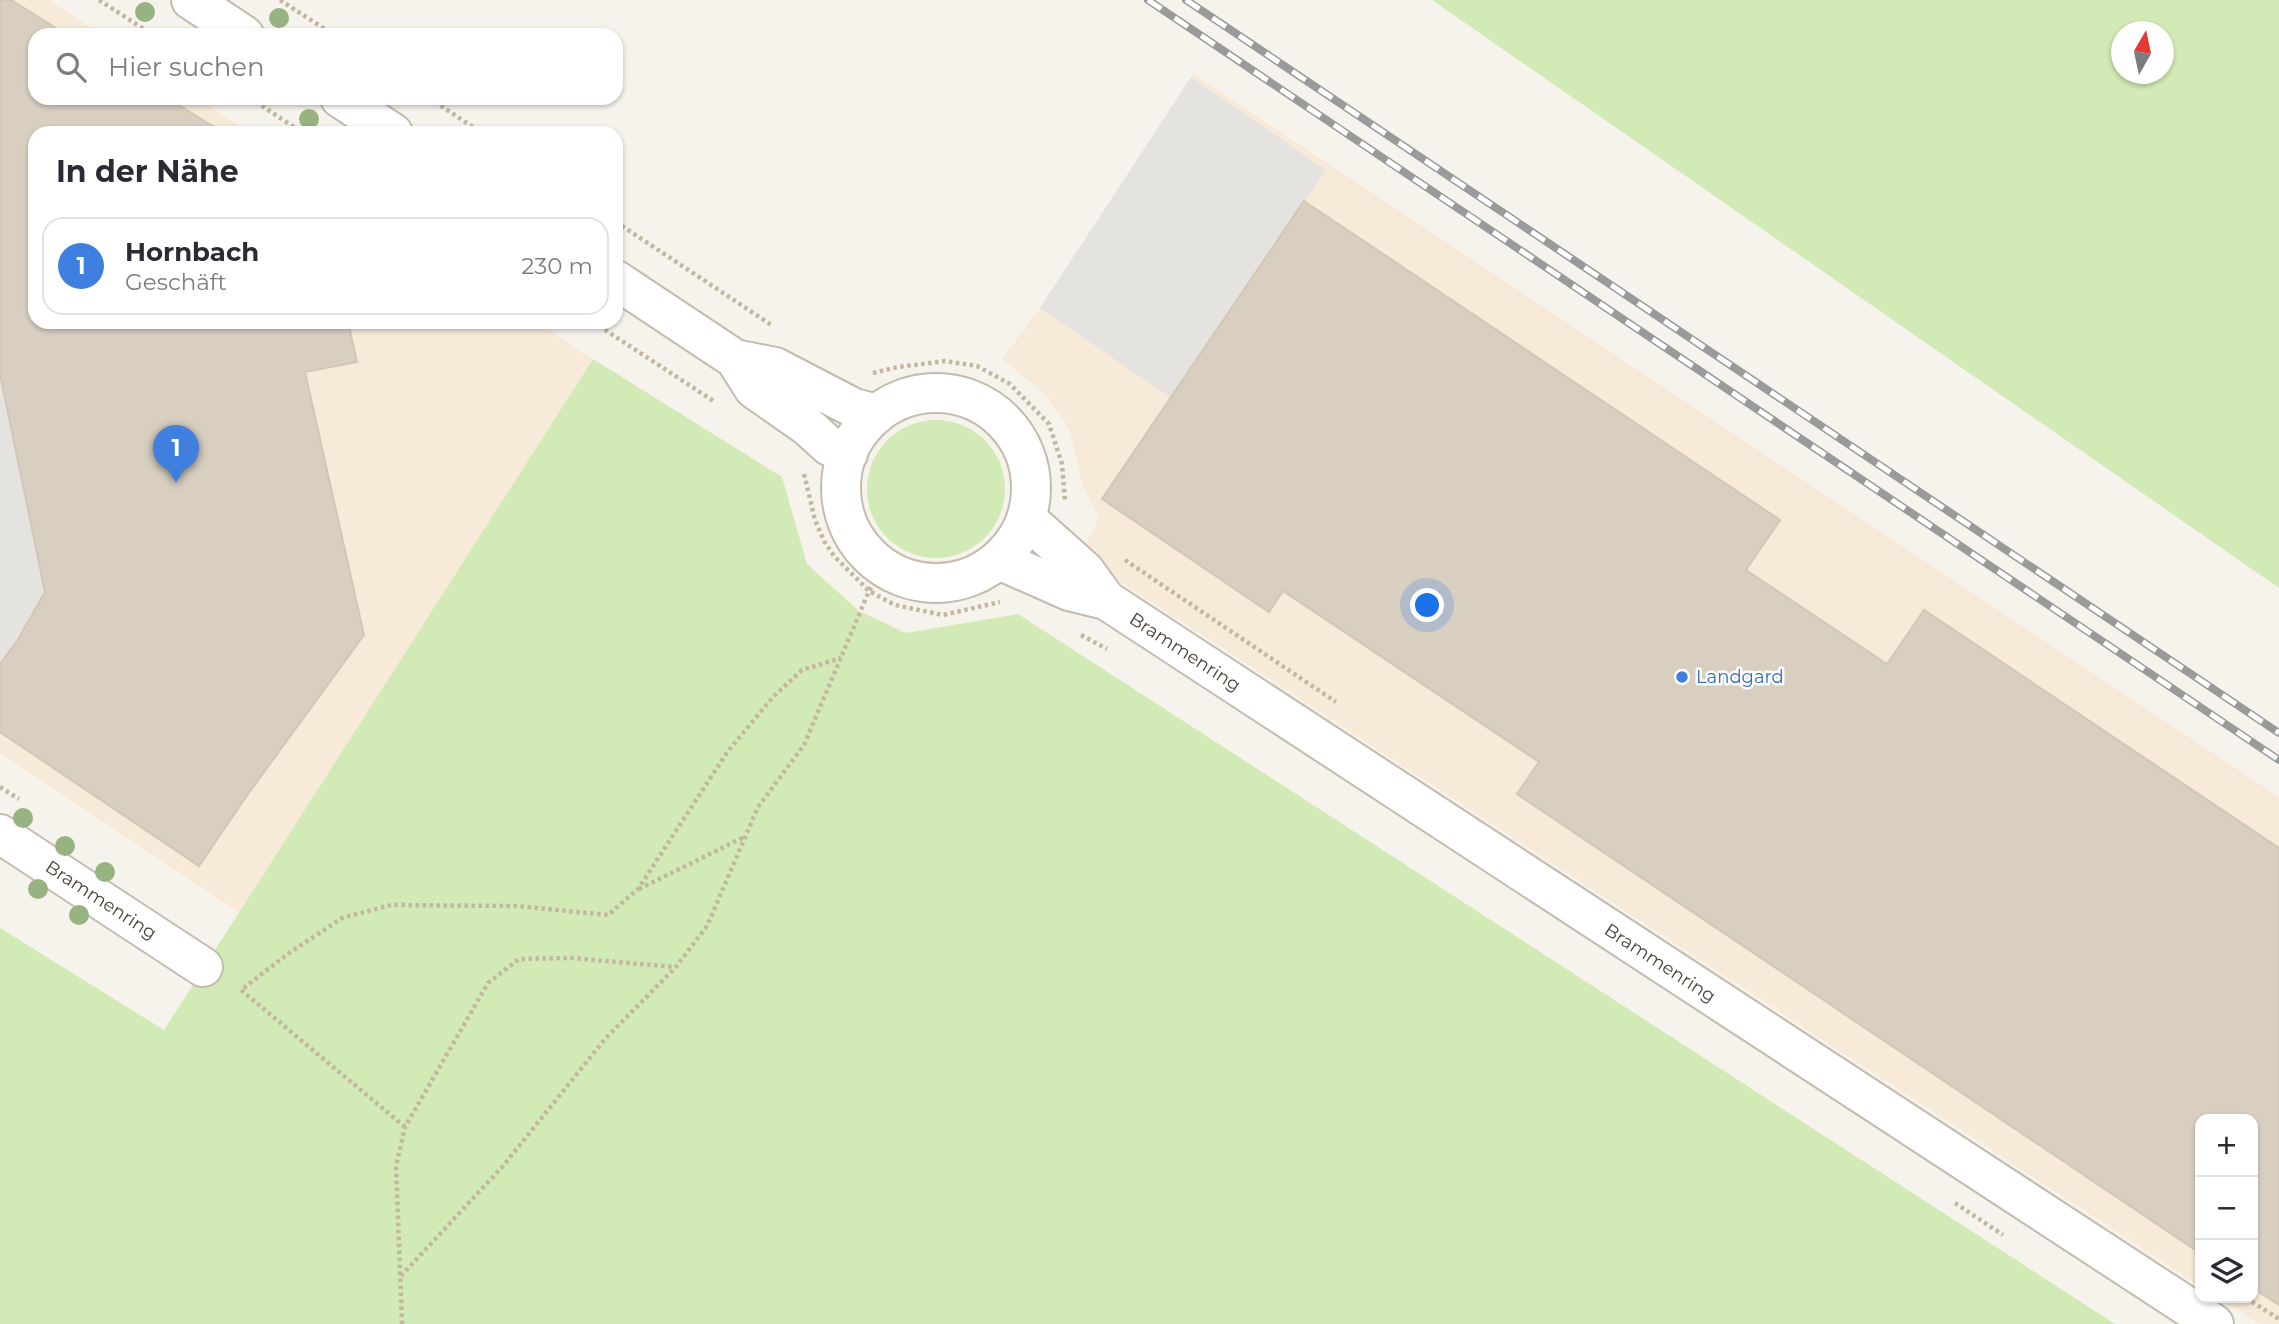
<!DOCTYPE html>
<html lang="de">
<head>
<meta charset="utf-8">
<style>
	:root { --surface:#fff; --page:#f7f7f7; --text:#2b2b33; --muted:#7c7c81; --line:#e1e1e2; --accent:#d93025 }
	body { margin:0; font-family:Montserrat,sans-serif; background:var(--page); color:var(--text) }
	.controls { position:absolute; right:21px; bottom:21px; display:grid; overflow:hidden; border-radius:14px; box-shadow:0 2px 5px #0004 }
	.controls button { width:63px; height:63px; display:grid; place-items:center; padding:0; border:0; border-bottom:2px solid var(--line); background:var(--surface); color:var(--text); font:35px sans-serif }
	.compass { position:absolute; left:2111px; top:21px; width:63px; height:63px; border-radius:50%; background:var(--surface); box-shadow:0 2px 5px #0004; rotate:9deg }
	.you { position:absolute; left:1428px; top:606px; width:24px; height:24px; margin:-18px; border:5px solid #fff; border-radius:50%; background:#1a73e8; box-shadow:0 0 0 10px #1a73e833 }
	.badge { display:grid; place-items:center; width:46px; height:46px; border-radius:50%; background:var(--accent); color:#fff; font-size:23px; font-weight:700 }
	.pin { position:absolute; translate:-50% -58px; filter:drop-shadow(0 2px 4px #0008) }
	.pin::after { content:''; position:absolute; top:37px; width:24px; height:21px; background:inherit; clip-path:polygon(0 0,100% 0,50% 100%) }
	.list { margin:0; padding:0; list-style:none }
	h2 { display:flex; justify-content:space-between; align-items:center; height:91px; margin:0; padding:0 28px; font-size:30px }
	h2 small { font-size:23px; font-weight:400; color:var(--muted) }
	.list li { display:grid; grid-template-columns:46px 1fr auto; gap:21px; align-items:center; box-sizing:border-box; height:98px; margin:0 14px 14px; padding:0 14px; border:2px solid var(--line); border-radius:21px }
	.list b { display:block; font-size:26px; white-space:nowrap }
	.list p { margin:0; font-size:23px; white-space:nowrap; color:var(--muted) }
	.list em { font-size:23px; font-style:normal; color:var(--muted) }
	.icon { flex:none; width:38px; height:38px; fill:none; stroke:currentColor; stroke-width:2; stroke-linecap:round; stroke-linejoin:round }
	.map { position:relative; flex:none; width:2279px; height:1324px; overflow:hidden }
	.search { position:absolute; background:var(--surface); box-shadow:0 2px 5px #0004; left:28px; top:28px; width:595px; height:77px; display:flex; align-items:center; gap:18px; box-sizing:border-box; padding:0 24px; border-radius:21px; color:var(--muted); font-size:26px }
	.panel { position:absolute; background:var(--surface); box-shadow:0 2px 5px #0004; left:28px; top:126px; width:595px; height:203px; border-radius:21px }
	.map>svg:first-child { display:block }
	.commercial { fill:#f7ead8 }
	.green { fill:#d2eab5; fill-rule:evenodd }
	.parking { fill:#e5e3e0 }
	.building { fill:#d8cfc1; stroke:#d3c7b4; stroke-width:2 }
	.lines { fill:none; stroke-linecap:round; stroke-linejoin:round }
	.minor-casing { stroke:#c2bbae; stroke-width:42 }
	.path { stroke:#c4b79f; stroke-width:4.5; stroke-dasharray:3.5 3.5; stroke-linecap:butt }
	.minor { stroke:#fff; stroke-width:38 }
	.rail-casing { stroke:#9a9a9a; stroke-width:8 }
	.rail { stroke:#fff; stroke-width:5; stroke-dasharray:16; stroke-linecap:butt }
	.tree { fill:#97b381 }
	.shop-dot { fill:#3f7fe0; stroke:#fff; stroke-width:2.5 }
	.labels { text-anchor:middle; stroke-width:5; stroke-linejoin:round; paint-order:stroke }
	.street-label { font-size:18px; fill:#4b4439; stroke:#fff }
	.shop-label { font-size:18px; fill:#366cbe; stroke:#fff; text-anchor:start }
</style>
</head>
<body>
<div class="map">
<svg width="2279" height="1324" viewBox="0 0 2279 1324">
	<rect width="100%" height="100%" fill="#f6f3ec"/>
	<path class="commercial" d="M0,0H49L102,35H35V98H197L250,133H35V322H537L593,359L239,913L0,753Z
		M1194,74L2279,797V1324H2259L2219,1298H2253V1119H2200V1286L1081,556L1099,518L1083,486L1070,431L1045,394L1002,359L1040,308Z"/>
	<path class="green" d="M1432,0H2279V588ZM2122,32H2164V74H2122Z
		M593,359L782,477L807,564L859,611L906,633L1018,614L2115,1324H0V928L164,1030Z
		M867 489a69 69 0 1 1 138 0a69 69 0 1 1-138 0Z"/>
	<path class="parking" d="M1191,77L1326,170L1171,398L1040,308Z
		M0,374L45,592L1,663L0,662Z"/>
	<path class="building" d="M0,0H11L67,35H35V98H167L224,133H35V322H348L357,362L305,372L364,635L248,794L199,866L0,732V662L1,663L18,639L45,592L0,374Z
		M1304,201L1780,520L1746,570L1887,664L1924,610L2279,848V1305L2253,1288V1119H2200V1253L1517,794L1539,762L1283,591L1269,612L1102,499Z"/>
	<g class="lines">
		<g class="minor-casing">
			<path id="minor" d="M191,0L244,35
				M340,98L393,133
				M616,280L735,359L775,367L854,408L877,414
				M735,359L754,389L807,426L829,446L848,454
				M841 488a95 95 0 1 1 190 0a95 95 0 1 1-190 0Z
				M1027,519L1085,571L1106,600
				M999,560L1069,591L1106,600L2214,1324
				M0,834L203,967"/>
		</g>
		<path class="path" d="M99,0L153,35
			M280,0L334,35
			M250,98L303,133
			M429,98L482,133
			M616,222L773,326
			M593,322L715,402
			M873,373L898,367L945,361L977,366L1010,384L1049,424L1062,464L1065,501
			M804,474L815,520L824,541L834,556L869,591L895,605L943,615L1000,602
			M1125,560L1336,702
			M1081,635L1107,649
			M0,787L19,799
			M639,889L744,837
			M405,1127L241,990L289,953L342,918L391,905L516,906L608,915L638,889L728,751L773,697L802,670L841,658
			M1955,1203L2003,1235
			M401,1276L503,1166L605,1039L675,968L707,926L758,807L804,745L869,591L883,567
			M2246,1298L2279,1319
			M402,1324L396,1166L405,1127L488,983L519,959L572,958L674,967"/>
		<use href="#minor" class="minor"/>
		<g class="rail-casing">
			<path id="rail" d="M1148,0L2279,760
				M1186,0L2279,733"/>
		</g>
		<use href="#rail" class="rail"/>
	</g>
	<g class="tree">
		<circle cx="145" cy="12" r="10"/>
		<circle cx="279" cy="18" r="10"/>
		<circle cx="309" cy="119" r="10"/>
		<circle cx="23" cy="818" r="10"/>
		<circle cx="65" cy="846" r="10"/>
		<circle cx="105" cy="872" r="10"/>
		<circle cx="38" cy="889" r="10"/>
		<circle cx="79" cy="915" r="10"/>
	</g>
	<circle class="shop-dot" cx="1682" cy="677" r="7"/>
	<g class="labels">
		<g class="street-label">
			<text transform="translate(1185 652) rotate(33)" y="6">Brammenring</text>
			<text transform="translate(101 900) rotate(33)" y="6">Brammenring</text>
			<text transform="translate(1660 963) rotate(33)" y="6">Brammenring</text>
		</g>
		<g class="shop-label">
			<text x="1696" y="683">Landgard</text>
		</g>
	</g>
</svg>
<div class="controls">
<button>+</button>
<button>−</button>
<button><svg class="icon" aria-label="layers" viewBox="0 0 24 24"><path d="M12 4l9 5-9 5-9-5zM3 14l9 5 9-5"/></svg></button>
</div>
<svg class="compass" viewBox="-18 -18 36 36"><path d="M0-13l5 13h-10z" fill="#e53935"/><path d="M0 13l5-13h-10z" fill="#7c7c81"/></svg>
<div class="you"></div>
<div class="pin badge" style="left:176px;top:483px;background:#3f7fe0">1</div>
<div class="search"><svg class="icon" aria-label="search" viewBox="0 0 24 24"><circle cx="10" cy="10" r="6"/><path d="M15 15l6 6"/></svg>Hier suchen</div>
<section class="panel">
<h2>In der Nähe<small></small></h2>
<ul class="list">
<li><span class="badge" style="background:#3f7fe0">1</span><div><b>Hornbach</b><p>Geschäft</p></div><em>230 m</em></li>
</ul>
</section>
</div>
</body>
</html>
